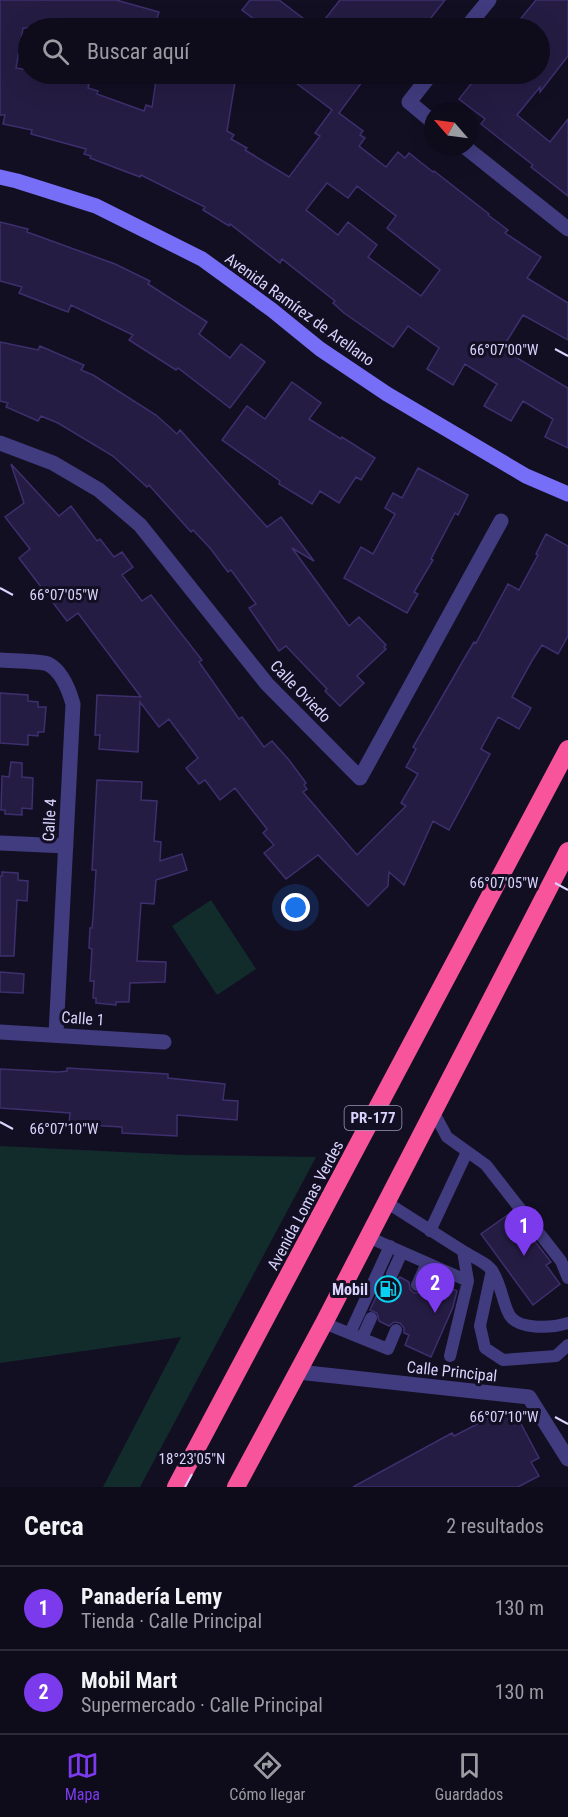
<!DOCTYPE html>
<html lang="es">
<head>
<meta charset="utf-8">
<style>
	:root { --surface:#0e0b1a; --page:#171423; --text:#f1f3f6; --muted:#9b9ba2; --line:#2e2b39; --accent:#7c3aed }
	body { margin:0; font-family:"Roboto Condensed",sans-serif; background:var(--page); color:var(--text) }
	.compass { position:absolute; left:424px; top:102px; width:54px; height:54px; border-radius:50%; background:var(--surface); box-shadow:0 6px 24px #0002; rotate:298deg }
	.you { position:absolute; left:296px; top:908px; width:21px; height:21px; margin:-15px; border:4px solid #fff; border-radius:50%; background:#1a73e8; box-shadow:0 0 0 9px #1a73e833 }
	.badge { display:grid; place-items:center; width:39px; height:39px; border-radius:50%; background:var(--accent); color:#fff; font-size:20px; font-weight:700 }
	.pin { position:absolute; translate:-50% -50px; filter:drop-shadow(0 2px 3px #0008) }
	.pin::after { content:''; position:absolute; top:32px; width:21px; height:18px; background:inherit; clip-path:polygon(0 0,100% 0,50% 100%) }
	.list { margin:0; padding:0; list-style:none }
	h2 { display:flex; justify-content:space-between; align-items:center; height:78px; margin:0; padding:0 24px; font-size:26px }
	h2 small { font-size:20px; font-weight:400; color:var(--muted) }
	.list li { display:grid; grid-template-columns:39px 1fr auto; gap:18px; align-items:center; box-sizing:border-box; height:84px; padding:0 24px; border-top:2px solid var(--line) }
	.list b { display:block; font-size:22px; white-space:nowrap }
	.list p { margin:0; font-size:20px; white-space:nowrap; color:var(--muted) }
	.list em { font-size:20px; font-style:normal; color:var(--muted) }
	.icon { flex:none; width:33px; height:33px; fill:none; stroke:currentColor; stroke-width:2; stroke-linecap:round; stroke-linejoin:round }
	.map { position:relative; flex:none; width:568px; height:1487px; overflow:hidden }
	.search { position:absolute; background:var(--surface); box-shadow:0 6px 24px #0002; left:18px; right:18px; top:18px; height:66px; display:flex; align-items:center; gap:15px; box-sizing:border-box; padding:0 21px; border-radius:33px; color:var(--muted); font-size:22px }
	.sheet { height:246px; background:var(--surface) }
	nav { display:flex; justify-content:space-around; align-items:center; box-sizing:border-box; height:84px; border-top:2px solid var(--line); background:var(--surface); font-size:16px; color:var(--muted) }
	nav a { display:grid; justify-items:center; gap:3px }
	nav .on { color:var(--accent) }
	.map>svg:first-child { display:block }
	.green { fill:#122c2c }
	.building { fill:#251c43; stroke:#3e2f6e; stroke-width:1.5; fill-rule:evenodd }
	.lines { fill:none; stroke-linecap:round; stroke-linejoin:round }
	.lane { stroke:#413c7f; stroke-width:12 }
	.street { stroke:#413c7f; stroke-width:15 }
	.secondary { stroke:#776ef8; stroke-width:15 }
	.highway { stroke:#f7549c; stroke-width:18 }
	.ticks { fill:none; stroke:#d9d3fd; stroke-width:2 }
	.labels { text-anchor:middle; stroke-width:6; stroke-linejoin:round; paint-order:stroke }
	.shield { fill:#130f23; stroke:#9e98bc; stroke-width:1.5 }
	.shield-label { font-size:15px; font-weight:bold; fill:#d9d3fd }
	.street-label { font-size:16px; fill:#d9d3fd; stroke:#130f23 }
	.poi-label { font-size:16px; font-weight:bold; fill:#d9d3fd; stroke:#130f23; text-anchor:end }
	.ticks-label { font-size:15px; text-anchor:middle; fill:#d9d3fd; stroke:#130f23; stroke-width:6; stroke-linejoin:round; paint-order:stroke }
</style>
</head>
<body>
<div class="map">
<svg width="568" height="1487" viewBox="0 0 568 1487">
	<rect width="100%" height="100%" fill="#130f23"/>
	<path class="green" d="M211,900L256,969L217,995L172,926Z
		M0,1146L182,1155L316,1157L140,1487H103L181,1337L0,1363Z"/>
	<path class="building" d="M0,0H116L159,12L154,28H23L16,68L28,70V74H38L65,81L66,77L89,84L88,88L98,91L97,94L144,111L146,105L152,107L157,74H226L236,76L227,131L234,135L231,139L247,148L245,150L289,177L320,136L315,133L332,110L284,74H368L339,113L363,131L360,135L365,138L359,146L386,167L398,152L405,158L409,153L433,172L434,171L489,214L488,215L508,230L505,233L541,257L527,278L568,303V340L523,315L502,349L568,388V448L545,437L553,419L523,401L511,421L484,406L497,384L465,364L453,385L427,369L439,348L408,326L393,347L344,313L333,303L335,301L282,259L280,263L230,224L229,226L203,210L205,207L141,175L140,177L90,158L91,156L84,154L86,149L31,134L32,130L3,124L5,115H0ZM327,183L348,198L357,186L396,216L387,228L440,270L421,296L368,257L377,245L348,222L338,235L306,210Z
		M250,0H279L316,28H266L242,10Z
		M340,0H445L423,28H318Z
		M536,0H568V56L540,92V87L517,115L550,142L568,119V196L531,167L533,165L481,124L485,119L459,99L479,74H540V28H513Z
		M0,222L28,229L27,232L115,264L150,281L148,284L207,322L199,334L230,358L241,344L265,362L230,408L178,368L176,370L129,340L133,335L71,305L68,312L19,293L22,287L0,281Z
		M0,342L38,350L40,346L84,365L81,370L93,375L156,415L177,434L180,430L267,527L281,517L314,561L292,548L349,626L359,617L386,645L384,647L386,649L357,676L364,683L340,706L325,691L327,689L286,646L279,651L249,608L256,604L231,570L228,572L210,548L193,530L191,532L149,485L147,487L113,456L58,423L41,416L38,421L6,407L8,403L0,401Z
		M292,382L321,403L309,419L341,439L342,437L375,458L361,480L356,477L339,503L320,491L312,504L279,484L280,481L222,440L247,406L265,419Z
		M11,464L59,516L71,506L97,541L100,539L114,557L122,552L133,567L122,575L142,601L151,595L202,660L199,662L239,719L242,717L264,747L272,741L289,760L306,783L304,785L307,789L303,792L357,855L406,806L401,803L418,774L406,767L416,749L413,747L464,659L474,642L476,643L508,584L519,590L538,555L536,554L546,534L568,546V636L558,654L542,645L533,659L512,697L531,708L519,729L498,717L481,749L490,754L449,830L433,821L404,885L389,872L388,886L368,906L318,855L286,879L264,853L274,845L263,833L267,829L235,788L220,800L205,780L199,784L186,768L198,758L169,719L159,727L140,702L138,752L99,749L100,735H95L97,695L141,697L78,613L67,621L19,558L30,549L5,517L24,503Z
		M418,468L468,495L458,515L455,513L431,559L433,560L414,592L418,594L407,613L344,578L361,547L373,554L395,514L385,508L393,493L402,498Z
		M0,693L28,695V701L38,702V707H46L44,732H38V736L28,735V745L0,743Z
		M11,762L22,763V777L33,778L32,809L22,808V815L5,814V810H1L2,776L9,777Z
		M97,780L142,782L141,800L157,801L154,841L161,842L160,861L182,854L187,870L156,880L154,904L141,903L137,961L166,962L165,982L130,983L129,1002H116V1005L96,1003V998H93L94,981H90L92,949L89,948L90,928H92L93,918L96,870H92Z
		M2,872L18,873V880L28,881L27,901L17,900L14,956H0V876H2Z
		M0,972L24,974L23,993L0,992Z
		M67,1068L168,1074V1078L225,1084L223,1100L238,1101L237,1120L177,1115V1136L122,1133V1127L69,1124L70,1113L0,1108V1069L58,1072L67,1071Z
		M512,1212L551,1262L546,1265L560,1284L533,1305L481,1234Z
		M385,1277L389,1282L396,1281L400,1277L409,1282L410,1289L414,1293L421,1292L424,1288L429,1290L433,1280L457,1291L453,1307L431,1357L405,1345L409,1335L404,1333V1328L400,1323L394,1322L389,1326L379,1321L377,1313L370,1310Z
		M512,1411L517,1421L519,1420L539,1458L531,1462L539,1476L518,1487H353L452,1433L454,1436L493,1416L495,1420Z"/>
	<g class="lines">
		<path class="lane" d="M433,1111L447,1137L486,1165L561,1261L568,1278
			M386,1202L463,1251L468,1281L450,1356
			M430,1231L467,1152
			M368,1237L468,1281
			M463,1251C472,1257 488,1263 493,1272C501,1285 502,1299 508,1312C515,1331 552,1328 568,1323
			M492,1270L480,1326L485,1348L503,1360L556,1356L568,1345
			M392,1274L402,1252
			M417,1285L427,1263
			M324,1323L388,1349L396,1330
			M350,1333L390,1246
			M362,1338L371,1318"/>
		<path class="street" d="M466,28L489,0
			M431,74L409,102L433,122
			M465,147L568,229
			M0,443L53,463L99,490L140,525L267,684L360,778L501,521
			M0,660C10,661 40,661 48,664C62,671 69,690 73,704L56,1034
			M0,843L66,846
			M0,1032L164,1042
			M298,1372L529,1397L568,1459"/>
		<path class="secondary" d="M0,177L17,181L96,206L202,259L272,310L320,349L387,394L526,476L568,494"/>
		<path class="highway" d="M176,1487L568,749
			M236,1487L324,1323L568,851"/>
	</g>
	<path class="ticks" d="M555,349L568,356M0,588L13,595M555,883L568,890M0,1122L13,1129M555,1417L568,1424M185,1487L192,1474"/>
	<defs>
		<g id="fuel-ring" transform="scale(1.35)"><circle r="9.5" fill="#130f23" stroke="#0bd1f1" stroke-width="1.5"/><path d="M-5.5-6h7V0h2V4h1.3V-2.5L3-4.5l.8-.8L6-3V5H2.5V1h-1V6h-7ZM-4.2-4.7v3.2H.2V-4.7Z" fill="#0bd1f1"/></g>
	</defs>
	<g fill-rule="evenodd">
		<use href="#fuel-ring" x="388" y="1289"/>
	</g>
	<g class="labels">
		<rect class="shield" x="344.5" y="1106" width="57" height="24" rx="4.5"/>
		<g class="shield-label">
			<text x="373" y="1123">PR-177</text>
		</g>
		<g class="street-label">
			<text transform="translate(300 309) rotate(36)" y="6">Avenida Ramírez de Arellano</text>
			<text transform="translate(301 691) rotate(46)" y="6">Calle Oviedo</text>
			<text transform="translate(49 820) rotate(-87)" y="6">Calle 4</text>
			<text transform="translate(83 1018) rotate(4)" y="6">Calle 1</text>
			<text transform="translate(305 1205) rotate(-62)" y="6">Avenida Lomas Verdes</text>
			<text transform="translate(452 1371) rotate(6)" y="6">Calle Principal</text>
		</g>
		<g class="poi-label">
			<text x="368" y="1295">Mobil</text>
		</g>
	</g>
	<g class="ticks-label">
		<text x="504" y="355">66°07'00"W</text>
		<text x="64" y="600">66°07'05"W</text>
		<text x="504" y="888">66°07'05"W</text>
		<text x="64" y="1134">66°07'10"W</text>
		<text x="504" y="1422">66°07'10"W</text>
		<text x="192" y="1464">18°23'05"N</text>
	</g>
</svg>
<svg class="compass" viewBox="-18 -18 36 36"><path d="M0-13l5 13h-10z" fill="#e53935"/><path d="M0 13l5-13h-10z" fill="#9b9ba2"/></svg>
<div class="you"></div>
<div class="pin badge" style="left:524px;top:1256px">1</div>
<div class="pin badge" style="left:435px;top:1313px">2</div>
<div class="search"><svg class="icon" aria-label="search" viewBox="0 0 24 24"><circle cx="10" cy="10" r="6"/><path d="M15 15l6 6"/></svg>Buscar aquí</div>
</div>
<section class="sheet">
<h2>Cerca<small>2 resultados</small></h2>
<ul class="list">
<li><span class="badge">1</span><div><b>Panadería Lemy</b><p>Tienda · Calle Principal</p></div><em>130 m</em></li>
<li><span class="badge">2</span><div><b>Mobil Mart</b><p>Supermercado · Calle Principal</p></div><em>130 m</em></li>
</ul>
</section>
<nav>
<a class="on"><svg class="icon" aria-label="map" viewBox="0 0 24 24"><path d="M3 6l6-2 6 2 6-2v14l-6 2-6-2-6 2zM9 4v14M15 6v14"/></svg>Mapa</a>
<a><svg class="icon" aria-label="directions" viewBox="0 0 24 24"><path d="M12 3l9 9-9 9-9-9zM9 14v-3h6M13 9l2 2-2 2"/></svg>Cómo llegar</a>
<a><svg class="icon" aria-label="saved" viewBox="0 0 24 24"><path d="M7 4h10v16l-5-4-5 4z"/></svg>Guardados</a>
</nav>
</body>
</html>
